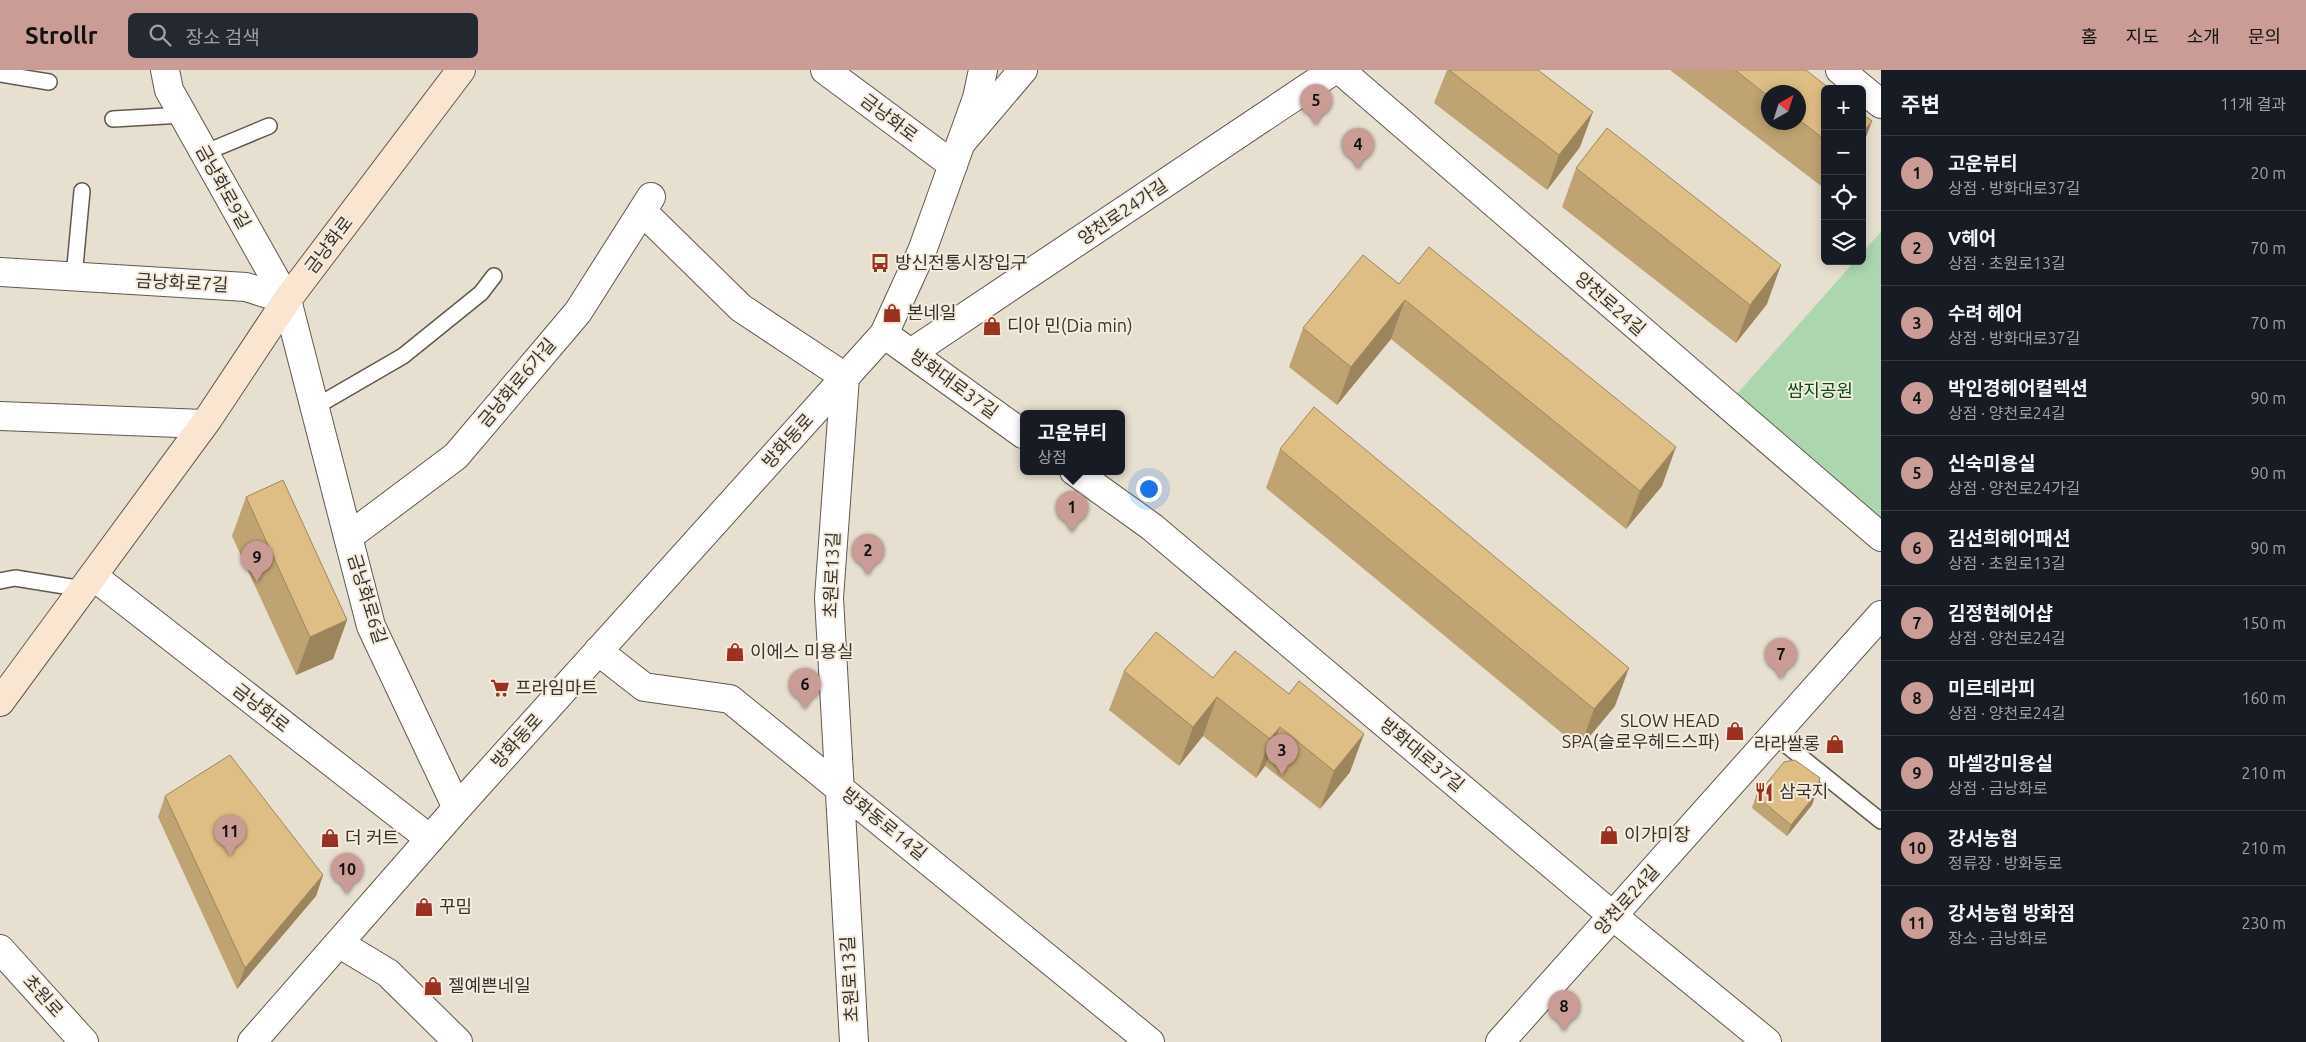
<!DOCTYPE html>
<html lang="ko">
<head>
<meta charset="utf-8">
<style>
	:root { --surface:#171b24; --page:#242831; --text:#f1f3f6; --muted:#9ea1a6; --line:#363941; --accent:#ca9c95 }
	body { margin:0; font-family:Ubuntu,"Noto Sans KR",sans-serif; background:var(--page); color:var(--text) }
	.controls { position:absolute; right:15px; top:15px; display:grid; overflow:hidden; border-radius:8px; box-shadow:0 2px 12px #0003 }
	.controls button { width:45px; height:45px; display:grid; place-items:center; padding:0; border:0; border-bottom:1px solid var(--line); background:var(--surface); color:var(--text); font:25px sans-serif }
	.compass { position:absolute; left:1761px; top:15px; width:45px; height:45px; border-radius:50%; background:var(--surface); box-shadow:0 2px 12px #0003; rotate:39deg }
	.you { position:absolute; left:1148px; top:418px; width:18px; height:18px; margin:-12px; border:4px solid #fff; border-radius:50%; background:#1a73e8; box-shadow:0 0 0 8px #1a73e833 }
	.badge { display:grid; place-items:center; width:32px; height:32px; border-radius:50%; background:var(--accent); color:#111; font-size:16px; font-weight:700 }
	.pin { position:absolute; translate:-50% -41px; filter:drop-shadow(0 1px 2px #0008) }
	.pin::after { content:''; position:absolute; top:26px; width:18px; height:15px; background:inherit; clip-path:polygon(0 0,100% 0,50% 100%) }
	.popup { position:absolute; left:1020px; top:340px; width:105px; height:65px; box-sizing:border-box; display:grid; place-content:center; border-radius:8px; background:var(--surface); filter:drop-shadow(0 1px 4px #0005); font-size:16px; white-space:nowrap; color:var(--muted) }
	.popup b { font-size:19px; color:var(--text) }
	.popup::after { content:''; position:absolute; left:50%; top:100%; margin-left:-10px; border:10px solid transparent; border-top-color:var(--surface) }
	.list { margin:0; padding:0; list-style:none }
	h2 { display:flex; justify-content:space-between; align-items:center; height:65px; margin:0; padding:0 20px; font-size:21px }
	h2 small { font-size:16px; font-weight:400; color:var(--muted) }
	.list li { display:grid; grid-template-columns:32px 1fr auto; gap:15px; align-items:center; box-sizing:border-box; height:75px; padding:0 20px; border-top:1px solid var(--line) }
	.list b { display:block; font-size:19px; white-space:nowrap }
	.list p { margin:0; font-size:16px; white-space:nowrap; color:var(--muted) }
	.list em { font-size:16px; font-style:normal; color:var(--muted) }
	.icon { flex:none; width:28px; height:28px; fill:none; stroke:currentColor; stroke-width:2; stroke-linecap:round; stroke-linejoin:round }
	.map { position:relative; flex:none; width:1881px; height:972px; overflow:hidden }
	header { display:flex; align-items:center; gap:30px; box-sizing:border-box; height:70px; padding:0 25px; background:var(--accent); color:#111 }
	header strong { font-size:24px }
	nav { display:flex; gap:28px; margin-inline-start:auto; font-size:18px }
	.search { width:350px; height:45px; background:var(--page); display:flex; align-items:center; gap:12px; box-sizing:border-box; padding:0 18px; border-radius:8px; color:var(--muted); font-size:19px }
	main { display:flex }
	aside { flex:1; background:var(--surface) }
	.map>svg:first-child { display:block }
	.green { fill:#acd6ae }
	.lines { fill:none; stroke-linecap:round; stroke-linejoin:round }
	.service-casing { stroke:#60594d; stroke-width:18 }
	.minor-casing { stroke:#60594d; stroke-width:30 }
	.tertiary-casing { stroke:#60594d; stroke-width:30 }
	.secondary-casing { stroke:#60594d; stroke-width:30 }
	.service { stroke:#fff; stroke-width:15 }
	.minor { stroke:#fff; stroke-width:28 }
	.tertiary { stroke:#fff; stroke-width:28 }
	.secondary { stroke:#fae5d0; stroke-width:28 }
	.wall { fill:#c0a372; fill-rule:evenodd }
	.shaded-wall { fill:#9c855d }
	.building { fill:#dfbe85; stroke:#9c855d }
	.labels { text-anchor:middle; stroke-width:4; stroke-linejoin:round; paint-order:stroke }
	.street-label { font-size:18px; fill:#37342f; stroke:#f5ecde }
	.poi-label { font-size:18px; fill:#37342f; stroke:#f5ecde; text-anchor:start }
	.park-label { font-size:18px; fill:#004e15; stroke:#f5ecde }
</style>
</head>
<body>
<header>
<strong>Strollr</strong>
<div class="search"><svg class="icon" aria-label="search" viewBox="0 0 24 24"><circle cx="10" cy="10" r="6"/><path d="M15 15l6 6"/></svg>장소 검색</div>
<nav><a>홈</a><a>지도</a><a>소개</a><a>문의</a></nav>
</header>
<main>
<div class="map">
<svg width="1881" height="972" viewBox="0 0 1881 972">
	<rect width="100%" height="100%" fill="#e7dfd0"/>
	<path class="green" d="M1881,162V456L1736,325L1855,191H1862V183Z"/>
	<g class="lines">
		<g class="service-casing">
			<path id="service" d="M0,4L49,12
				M113,49L183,45
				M204,83L269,56
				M74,207L82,121
				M315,337L403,286L481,223L494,206
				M0,511L15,508L83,519
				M1775,666L1881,751"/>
		</g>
		<g class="minor-casing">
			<path id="minor" d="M165,0L169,20L287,230L371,556L457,738
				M825,0L953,95
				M1340,0L1881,467
				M1840,0L1881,34
				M961,73L1023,0
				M642,141L741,238L845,307L829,528L854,972
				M0,202L246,217L287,230
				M884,264L1023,364
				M911,283L1334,0
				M0,346L204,354
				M1074,401L1152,457L1613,846L1767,972
				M348,467L456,386L578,242L651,127
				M93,506L430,769
				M598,581L644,617L730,629L1150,972
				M340,874L388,903L458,972
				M1500,972L1881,545"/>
		</g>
		<g class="tertiary-casing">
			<path id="tertiary" d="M0,879L84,972
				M252,972L457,738L884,264L922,181L977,28L983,0"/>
		</g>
		<g class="secondary-casing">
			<path id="secondary" d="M0,632L208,349L287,230L461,0"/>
		</g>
		<use href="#service" class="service"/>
		<use href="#minor" class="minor"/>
		<use href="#tertiary" class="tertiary"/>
		<use href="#secondary" class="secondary"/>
	</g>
	<path class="wall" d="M1447,0H1538L1580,77L1547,120L1434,33Z
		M1670,0H1806L1825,19V119ZM1768,22H1798V52H1768Z
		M1576,98L1767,234L1736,273L1562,137Z
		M1399,214L1662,416L1626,459L1391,269L1337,335L1289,297L1303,258Z
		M1280,379L1615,636L1580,678L1266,418Z
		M246,427L347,550L333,589L296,605L232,466Z
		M1124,601L1213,608L1350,702L1320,739L1265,696L1256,708L1203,666L1179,696L1109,640Z
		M165,726L323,805L316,826L237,919L158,747Z
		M1756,726L1812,735L1787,766L1752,738Z"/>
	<path class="shaded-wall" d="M1593,42L1580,77L1547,120L1559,85Z
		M1872,51L1862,78V64Z
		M1781,195L1767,234L1736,273L1750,235Z
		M1405,230L1391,269L1337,335L1351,297Z
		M1676,377L1662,416L1626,459L1640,421Z
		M347,550L333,589L296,605L310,567Z
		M1629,598L1615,636L1580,678L1594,639Z
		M1217,627L1203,666L1179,696L1193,657Z
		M1280,657L1265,696L1256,708L1270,669Z
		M1364,664L1350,702L1320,739L1334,701Z
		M1816,724L1812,735L1787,766L1791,755Z
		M323,805L316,826L237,919L245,898Z"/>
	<path class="building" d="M1449,0H1538L1593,42L1559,85Z
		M1735,0H1806L1830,19H1825V70L1798,49V22H1768V26Z
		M1862,44L1872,51L1862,64Z
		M1607,58L1781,195L1750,235L1576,98Z
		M1429,177L1676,377L1640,421L1405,230L1351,297L1303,258L1363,185L1399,214Z
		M1314,337L1629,598L1594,639L1280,379Z
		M283,410L347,550L310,567L246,427Z
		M1156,562L1213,608L1235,581L1289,624L1299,611L1364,664L1334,701L1280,657L1270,669L1217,627L1193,657L1124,601Z
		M230,685L323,805L245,898L165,726Z
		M1795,690L1820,708L1816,724L1791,755L1756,726L1784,692Z"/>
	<defs>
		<g id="bus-bare" transform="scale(1.5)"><path d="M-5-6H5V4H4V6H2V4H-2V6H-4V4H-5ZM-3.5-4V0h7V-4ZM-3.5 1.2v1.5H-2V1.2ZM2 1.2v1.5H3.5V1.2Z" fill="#9b311e" stroke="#f5ecde" stroke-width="2.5" paint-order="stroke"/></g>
		<g id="shop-bare" transform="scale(1.5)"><path d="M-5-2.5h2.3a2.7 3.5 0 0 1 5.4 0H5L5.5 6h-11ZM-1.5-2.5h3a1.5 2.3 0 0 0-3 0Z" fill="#9b311e" stroke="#f5ecde" stroke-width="2.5" paint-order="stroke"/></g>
		<g id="supermarket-bare" transform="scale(1.5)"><path d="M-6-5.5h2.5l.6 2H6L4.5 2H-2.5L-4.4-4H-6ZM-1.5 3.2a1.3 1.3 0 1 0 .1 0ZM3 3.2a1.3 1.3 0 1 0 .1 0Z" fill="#9b311e" stroke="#f5ecde" stroke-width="2.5" paint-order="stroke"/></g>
		<g id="restaurant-bare" transform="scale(1.5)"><path d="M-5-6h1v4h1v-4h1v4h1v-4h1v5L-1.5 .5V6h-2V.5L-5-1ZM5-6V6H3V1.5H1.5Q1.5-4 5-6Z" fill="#9b311e" stroke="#f5ecde" stroke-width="2.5" paint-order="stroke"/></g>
	</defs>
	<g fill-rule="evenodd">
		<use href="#bus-bare" x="880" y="193"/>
		<use href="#shop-bare" x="892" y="243"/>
		<use href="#shop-bare" x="992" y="256"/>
		<use href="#shop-bare" x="735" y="582"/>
		<use href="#supermarket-bare" x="500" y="618"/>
		<use href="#shop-bare" x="1735" y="661"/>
		<use href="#shop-bare" x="1835" y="674"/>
		<use href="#restaurant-bare" x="1764" y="722"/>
		<use href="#shop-bare" x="1609" y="765"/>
		<use href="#shop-bare" x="330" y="768"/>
		<use href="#shop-bare" x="424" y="837"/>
		<use href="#shop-bare" x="433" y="916"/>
	</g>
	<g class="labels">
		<g class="street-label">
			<text transform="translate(889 48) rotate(37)" y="6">금낭화로</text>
			<text transform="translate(223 117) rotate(61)" y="6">금낭화로9길</text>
			<text transform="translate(1123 142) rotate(-34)" y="6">양천로24가길</text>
			<text transform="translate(329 175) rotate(-53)" y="6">금낭화로</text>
			<text transform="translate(182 213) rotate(3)" y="6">금낭화로7길</text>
			<text transform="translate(1610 234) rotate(41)" y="6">양천로24길</text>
			<text transform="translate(517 313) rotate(-50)" y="6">금낭화로6가길</text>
			<text transform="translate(954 314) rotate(36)" y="6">방화대로37길</text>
			<text transform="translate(788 371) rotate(-48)" y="6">방화동로</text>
			<text transform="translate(832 505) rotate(-88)" y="6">초원로13길</text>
			<text transform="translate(367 529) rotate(73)" y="6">금낭화로6길</text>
			<text transform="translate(261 638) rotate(38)" y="6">금낭화로</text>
			<text transform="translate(517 671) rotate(-48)" y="6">방화동로</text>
			<text transform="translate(1422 685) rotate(40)" y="6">방화대로37길</text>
			<text transform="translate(884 754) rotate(39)" y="6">방화동로14길</text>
			<text transform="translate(1627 830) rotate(-48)" y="6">양천로24길</text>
			<text transform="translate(850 909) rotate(-93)" y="6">초원로13길</text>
			<text transform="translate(43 926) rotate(48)" y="6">초원로</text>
		</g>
		<g class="poi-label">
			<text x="895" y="199">방신전통시장입구</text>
			<text x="907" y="249">본네일</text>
			<text x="1007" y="262">디아 민(Dia min)</text>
			<text x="750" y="588">이에스 미용실</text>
			<text x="515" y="624">프라임마트</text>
			<text x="1720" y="657" text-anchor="end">SLOW HEAD<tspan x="1720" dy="21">SPA(슬로우헤드스파)</tspan></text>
			<text x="1820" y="680" text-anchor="end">라라쌀롱</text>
			<text x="1779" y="728">삼국지</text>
			<text x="1624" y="771">이가미장</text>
			<text x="345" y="774">더 커트</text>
			<text x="439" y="843">꾸밈</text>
			<text x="448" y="922">젤예쁜네일</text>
		</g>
		<g class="park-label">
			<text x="1820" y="327">쌈지공원</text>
		</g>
	</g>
</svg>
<div class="controls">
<button>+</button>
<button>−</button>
<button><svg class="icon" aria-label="locate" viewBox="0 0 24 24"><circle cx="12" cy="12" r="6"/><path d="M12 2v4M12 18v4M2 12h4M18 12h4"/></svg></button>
<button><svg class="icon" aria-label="layers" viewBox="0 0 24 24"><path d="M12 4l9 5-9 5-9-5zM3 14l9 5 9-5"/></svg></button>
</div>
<svg class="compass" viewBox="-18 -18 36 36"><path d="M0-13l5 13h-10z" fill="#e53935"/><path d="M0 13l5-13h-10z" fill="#9ea1a6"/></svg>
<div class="you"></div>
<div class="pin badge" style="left:1072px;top:462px">1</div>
<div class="popup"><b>고운뷰티</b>상점</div>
<div class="pin badge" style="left:868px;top:505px">2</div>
<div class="pin badge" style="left:1282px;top:705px">3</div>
<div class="pin badge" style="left:1358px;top:99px">4</div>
<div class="pin badge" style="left:1316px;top:55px">5</div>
<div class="pin badge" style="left:805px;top:639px">6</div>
<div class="pin badge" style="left:1781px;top:609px">7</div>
<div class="pin badge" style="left:1564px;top:961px">8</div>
<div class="pin badge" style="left:257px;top:512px">9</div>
<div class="pin badge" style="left:347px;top:824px">10</div>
<div class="pin badge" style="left:230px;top:786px">11</div>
</div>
<aside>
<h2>주변<small>11개 결과</small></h2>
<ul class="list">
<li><span class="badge">1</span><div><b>고운뷰티</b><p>상점 · 방화대로37길</p></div><em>20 m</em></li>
<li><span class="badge">2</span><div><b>V헤어</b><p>상점 · 초원로13길</p></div><em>70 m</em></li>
<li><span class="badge">3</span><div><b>수려 헤어</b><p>상점 · 방화대로37길</p></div><em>70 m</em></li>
<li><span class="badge">4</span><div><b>박인경헤어컬렉션</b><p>상점 · 양천로24길</p></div><em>90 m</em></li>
<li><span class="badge">5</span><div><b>신숙미용실</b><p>상점 · 양천로24가길</p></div><em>90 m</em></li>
<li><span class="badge">6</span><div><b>김선희헤어패션</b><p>상점 · 초원로13길</p></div><em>90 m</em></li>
<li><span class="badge">7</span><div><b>김정현헤어샵</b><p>상점 · 양천로24길</p></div><em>150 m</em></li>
<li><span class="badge">8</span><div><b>미르테라피</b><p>상점 · 양천로24길</p></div><em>160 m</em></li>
<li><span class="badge">9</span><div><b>마셀강미용실</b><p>상점 · 금낭화로</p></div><em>210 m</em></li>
<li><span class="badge">10</span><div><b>강서농협</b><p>정류장 · 방화동로</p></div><em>210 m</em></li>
<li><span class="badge">11</span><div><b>강서농협 방화점</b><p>장소 · 금낭화로</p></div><em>230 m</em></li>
</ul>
</aside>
</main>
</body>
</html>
